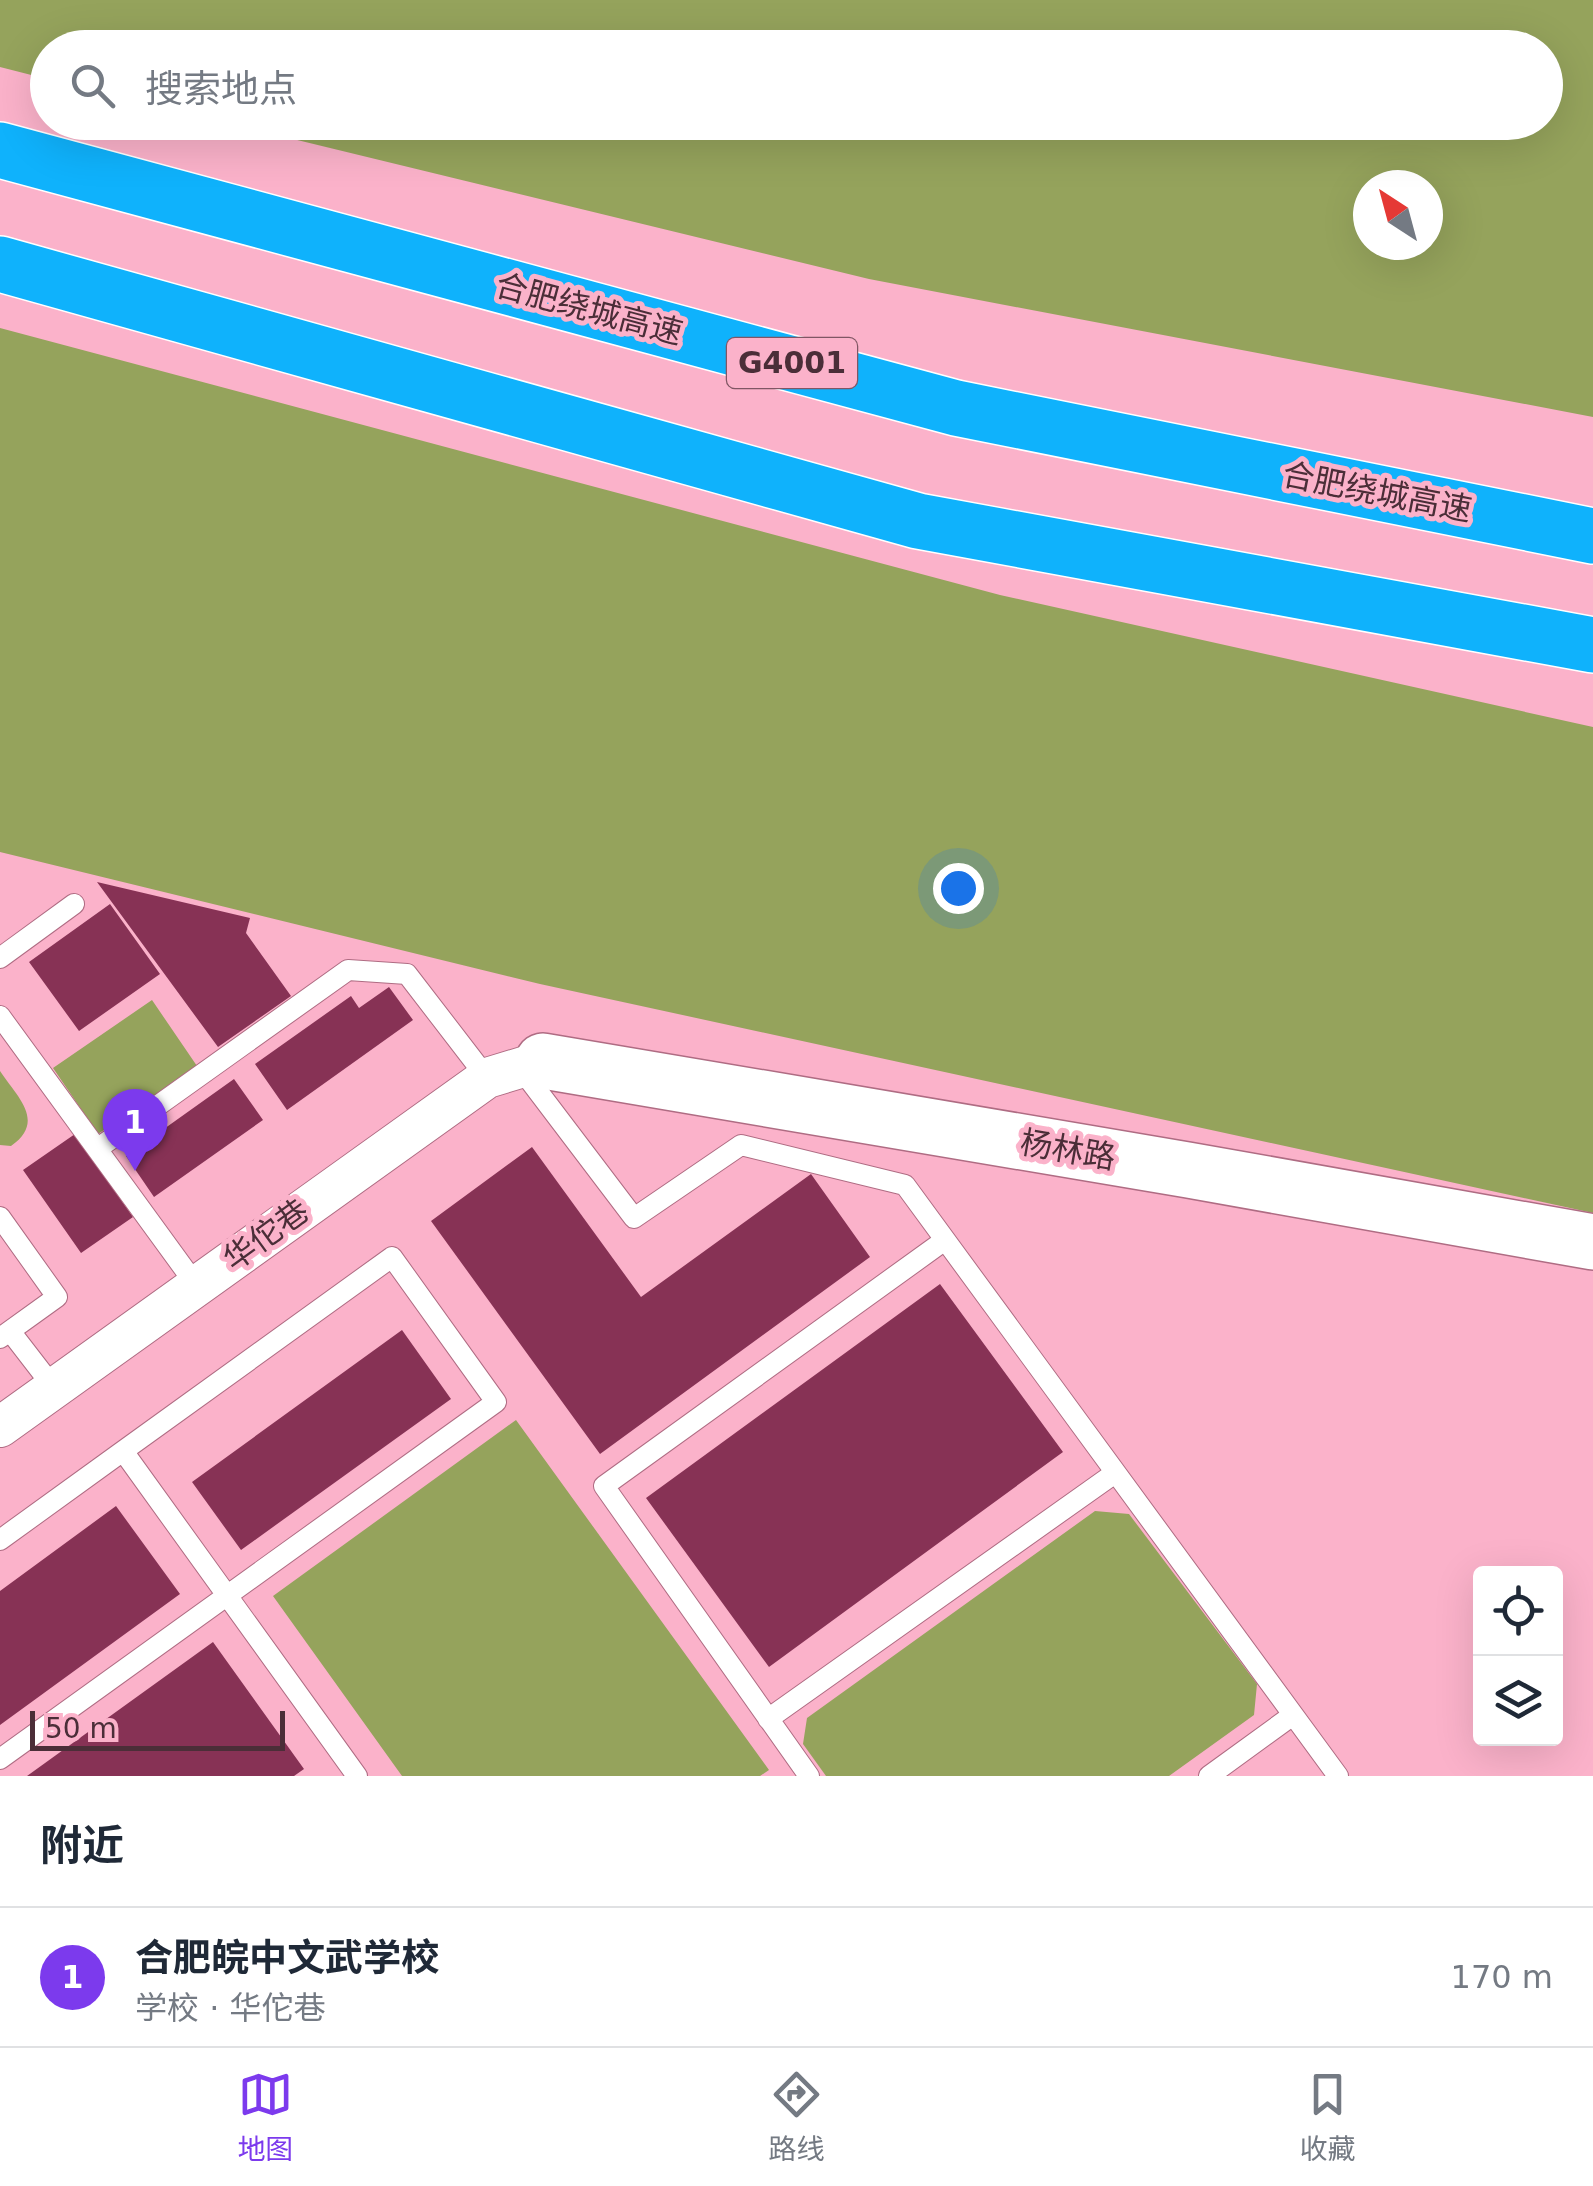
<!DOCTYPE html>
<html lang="zh">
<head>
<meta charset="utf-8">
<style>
	:root { --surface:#fff; --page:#f6f6f7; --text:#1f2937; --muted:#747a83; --line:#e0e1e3; --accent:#7c3aed }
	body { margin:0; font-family:"DejaVu Sans","Noto Sans SC",sans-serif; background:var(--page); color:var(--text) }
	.controls { position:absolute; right:30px; bottom:30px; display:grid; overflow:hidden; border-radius:10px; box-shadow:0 10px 40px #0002 }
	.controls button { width:90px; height:90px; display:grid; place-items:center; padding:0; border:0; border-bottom:2px solid var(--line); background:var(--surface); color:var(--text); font:50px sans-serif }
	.compass { position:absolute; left:1353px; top:170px; width:90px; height:90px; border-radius:50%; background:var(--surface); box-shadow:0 10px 40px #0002; rotate:324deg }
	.scale { position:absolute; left:30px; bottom:25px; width:255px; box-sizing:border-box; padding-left:10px; border:5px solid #4b2e38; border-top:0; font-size:28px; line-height:35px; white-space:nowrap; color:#4b2e38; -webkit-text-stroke:8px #fbb2ca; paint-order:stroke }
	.you { position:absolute; left:958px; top:888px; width:35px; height:35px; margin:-25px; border:8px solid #fff; border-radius:50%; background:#1a73e8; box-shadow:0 0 0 15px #1a73e833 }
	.badge { display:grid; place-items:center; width:65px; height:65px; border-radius:50%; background:var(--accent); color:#fff; font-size:32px; font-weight:700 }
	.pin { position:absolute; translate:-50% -82px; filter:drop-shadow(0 2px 5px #0008) }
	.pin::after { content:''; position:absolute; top:52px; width:35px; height:30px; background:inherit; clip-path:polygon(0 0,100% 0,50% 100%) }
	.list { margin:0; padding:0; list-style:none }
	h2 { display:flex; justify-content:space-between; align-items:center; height:130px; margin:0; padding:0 40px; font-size:42px }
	h2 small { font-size:32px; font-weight:400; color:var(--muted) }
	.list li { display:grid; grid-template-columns:65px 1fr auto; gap:30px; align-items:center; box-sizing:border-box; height:140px; padding:0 40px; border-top:2px solid var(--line) }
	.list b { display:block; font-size:38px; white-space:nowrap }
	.list p { margin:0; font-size:32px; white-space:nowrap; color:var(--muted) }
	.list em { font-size:32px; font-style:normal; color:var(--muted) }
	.icon { flex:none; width:55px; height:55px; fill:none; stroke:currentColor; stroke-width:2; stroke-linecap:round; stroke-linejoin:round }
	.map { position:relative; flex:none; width:1593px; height:1776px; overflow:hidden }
	.search { position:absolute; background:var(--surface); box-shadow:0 10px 40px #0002; left:30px; right:30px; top:30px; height:110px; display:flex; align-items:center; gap:25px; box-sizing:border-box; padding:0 35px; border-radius:55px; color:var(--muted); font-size:38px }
	.sheet { height:270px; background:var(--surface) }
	nav { display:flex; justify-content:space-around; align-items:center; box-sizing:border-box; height:140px; border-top:2px solid var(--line); background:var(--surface); font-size:28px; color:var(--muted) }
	nav a { display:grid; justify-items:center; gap:5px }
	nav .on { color:var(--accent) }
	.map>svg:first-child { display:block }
	.green { fill:#95a35c; fill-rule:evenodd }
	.building { fill:#873255 }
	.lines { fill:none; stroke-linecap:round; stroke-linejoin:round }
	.lane-casing { stroke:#af6c83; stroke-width:22 }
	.street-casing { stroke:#af6c83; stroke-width:42 }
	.secondary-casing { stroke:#af6c83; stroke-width:58 }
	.highway-casing { stroke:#fff; stroke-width:58 }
	.lane { stroke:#fff; stroke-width:20 }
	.street { stroke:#fff; stroke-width:40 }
	.secondary { stroke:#fff; stroke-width:55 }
	.highway { stroke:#0fb2fc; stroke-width:55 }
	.labels { text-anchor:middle; stroke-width:10; stroke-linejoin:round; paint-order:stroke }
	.shield { fill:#fbb2ca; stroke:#805664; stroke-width:2.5 }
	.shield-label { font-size:30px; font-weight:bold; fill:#4b2e38 }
	.street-label { font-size:32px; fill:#4b2e38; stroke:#fbb2ca }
</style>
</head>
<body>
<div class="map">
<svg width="1593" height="1776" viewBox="0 0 1593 1776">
	<rect width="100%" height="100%" fill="#fbb2ca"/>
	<path class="green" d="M0,0H1593V417L869,279L227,123L1546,122V48H48L47,79L0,67ZM1428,185V245H1368V185Z
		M0,328L1000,595L1593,727V1213L540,984L0,852Z
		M152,1000L197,1066L98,1134L53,1068Z
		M0,1071C18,1098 46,1121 11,1146L0,1145Z
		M516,1420L769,1770L760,1776H402L273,1596Z
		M1095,1511L1129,1514L1257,1684L1254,1715L1169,1776H826L803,1744L807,1718Z"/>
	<path class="building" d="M97,882L250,918L246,933L291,996L218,1047Z
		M110,904L160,974L79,1031L29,962Z
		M389,987L413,1020L287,1110L255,1064L351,996L359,1008Z
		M234,1079L263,1120L154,1197L126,1156Z
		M75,1134L133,1217L81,1253L23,1170Z
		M532,1147L641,1297L811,1174L870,1257L600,1454L431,1221Z
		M940,1284L1063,1452L769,1667L646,1498Z
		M402,1330L451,1399L241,1550L192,1482Z
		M116,1506L180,1594L0,1725V1591Z
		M213,1642L304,1769L294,1776H27Z"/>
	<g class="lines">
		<g class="lane-casing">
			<path id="lane" d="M0,958L74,904
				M0,1016L97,1149L348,970L407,974L487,1078
				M521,1069L634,1218L741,1145L905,1185L1338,1776
				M97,1149L196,1285
				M0,1217L57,1297L0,1338
				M10,1331L54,1388
				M0,1540L123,1451L357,1776
				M768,1719L1115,1473
				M0,1759L496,1402L392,1257L123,1451
				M809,1776L604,1486L945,1240
				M1209,1776L1293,1715"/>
		</g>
		<g class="street-casing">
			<path id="street" d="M0,1427L487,1078L543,1061"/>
		</g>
		<g class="secondary-casing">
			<path id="secondary" d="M543,1061L1188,1170L1593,1242"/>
		</g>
		<g class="highway-casing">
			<path id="highway" d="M0,150L956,408L1593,536
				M0,264L918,521L1593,645"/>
		</g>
		<use href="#lane" class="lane"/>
		<use href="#street" class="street"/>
		<use href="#secondary" class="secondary"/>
		<use href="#highway" class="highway"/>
	</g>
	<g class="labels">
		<rect class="shield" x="727" y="338" width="130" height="50" rx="8"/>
		<g class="shield-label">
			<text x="792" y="373">G4001</text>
		</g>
		<g class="street-label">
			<text transform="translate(589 309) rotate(15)" y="11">合肥绕城高速</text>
			<text transform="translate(1377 492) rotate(11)" y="11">合肥绕城高速</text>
			<text transform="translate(1068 1150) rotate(10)" y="11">杨林路</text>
			<text transform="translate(266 1235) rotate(-36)" y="11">华佗巷</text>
		</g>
	</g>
</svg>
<div class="controls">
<button><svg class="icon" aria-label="locate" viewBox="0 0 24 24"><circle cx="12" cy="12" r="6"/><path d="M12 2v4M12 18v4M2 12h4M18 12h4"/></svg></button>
<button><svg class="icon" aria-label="layers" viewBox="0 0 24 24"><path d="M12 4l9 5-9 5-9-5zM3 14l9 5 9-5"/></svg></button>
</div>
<svg class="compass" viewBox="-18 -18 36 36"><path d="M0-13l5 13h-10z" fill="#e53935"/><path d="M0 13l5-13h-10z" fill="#747a83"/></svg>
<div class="scale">50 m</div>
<div class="you"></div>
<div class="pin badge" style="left:135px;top:1171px">1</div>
<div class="search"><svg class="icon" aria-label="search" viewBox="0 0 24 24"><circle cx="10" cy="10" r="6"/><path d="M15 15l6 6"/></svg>搜索地点</div>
</div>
<section class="sheet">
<h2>附近<small></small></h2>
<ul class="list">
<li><span class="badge">1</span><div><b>合肥皖中文武学校</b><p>学校 · 华佗巷</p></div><em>170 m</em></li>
</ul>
</section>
<nav>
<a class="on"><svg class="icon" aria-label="map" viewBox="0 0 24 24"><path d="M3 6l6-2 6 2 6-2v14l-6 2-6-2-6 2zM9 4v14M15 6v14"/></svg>地图</a>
<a><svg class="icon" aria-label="directions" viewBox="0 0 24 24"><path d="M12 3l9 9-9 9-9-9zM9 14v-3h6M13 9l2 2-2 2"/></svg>路线</a>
<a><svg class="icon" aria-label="saved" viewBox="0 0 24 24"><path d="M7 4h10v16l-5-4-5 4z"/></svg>收藏</a>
</nav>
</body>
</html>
